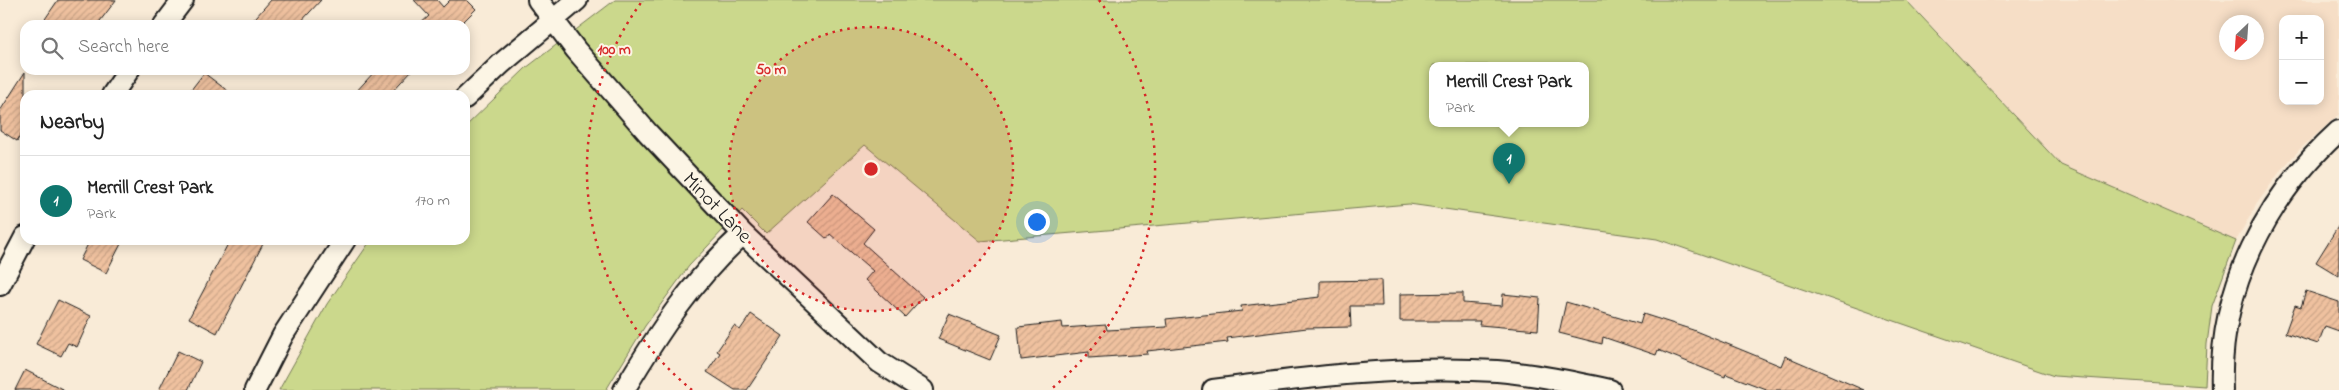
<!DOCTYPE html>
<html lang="en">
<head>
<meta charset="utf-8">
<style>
	:root { --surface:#fff; --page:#f2f2f2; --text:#222; --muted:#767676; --line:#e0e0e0; --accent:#0f766e }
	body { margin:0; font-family:"Indie Flower",sans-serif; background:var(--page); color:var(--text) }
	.controls { position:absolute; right:15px; top:15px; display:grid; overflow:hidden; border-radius:10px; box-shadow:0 2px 12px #0003 }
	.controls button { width:45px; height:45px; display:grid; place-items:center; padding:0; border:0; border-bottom:1px solid var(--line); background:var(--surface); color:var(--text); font:25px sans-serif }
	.compass { position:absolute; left:2219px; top:15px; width:45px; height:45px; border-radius:50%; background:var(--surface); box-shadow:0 2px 12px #0003; rotate:205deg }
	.you { position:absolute; left:1036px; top:221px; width:18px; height:18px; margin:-12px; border:4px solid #fff; border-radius:50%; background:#1a73e8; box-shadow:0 0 0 8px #1a73e833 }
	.badge { display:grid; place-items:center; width:32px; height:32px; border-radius:50%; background:var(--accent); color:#fff; font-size:16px; font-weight:700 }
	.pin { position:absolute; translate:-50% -41px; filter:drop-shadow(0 1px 2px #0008) }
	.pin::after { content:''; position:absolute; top:26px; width:18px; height:15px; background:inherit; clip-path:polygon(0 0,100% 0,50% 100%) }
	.popup { position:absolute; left:1429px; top:62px; width:160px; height:65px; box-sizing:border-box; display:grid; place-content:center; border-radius:10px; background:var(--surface); filter:drop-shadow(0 1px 4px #0005); font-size:16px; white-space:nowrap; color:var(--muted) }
	.popup b { font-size:19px; color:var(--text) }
	.popup::after { content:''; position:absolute; left:50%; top:100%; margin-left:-10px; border:10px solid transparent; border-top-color:var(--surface) }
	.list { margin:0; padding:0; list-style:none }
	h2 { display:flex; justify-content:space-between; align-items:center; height:65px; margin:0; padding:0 20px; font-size:21px }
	h2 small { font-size:16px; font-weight:400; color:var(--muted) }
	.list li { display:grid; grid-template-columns:32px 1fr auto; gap:15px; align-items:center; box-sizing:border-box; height:90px; padding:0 20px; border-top:1px solid var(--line) }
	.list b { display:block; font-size:19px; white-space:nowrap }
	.list p { margin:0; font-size:16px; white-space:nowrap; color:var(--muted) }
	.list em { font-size:16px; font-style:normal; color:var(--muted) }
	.icon { flex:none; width:28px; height:28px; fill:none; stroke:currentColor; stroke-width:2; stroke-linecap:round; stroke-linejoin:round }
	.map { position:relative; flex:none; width:2339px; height:390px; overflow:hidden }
	.search { position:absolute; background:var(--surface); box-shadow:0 2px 12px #0003; left:20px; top:20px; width:450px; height:55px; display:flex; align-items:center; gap:12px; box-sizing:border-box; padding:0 18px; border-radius:15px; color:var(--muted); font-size:19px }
	.panel { position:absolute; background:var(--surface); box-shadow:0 2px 12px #0003; left:20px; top:90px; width:450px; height:155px; border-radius:15px }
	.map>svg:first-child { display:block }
	.built { fill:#f6dec6; fill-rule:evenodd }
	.green { fill:#cbd88c; stroke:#747a54; fill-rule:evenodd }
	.building { fill:url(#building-hatch); stroke:#1c1c1c }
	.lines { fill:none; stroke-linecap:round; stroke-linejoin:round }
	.minor-casing { stroke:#1c1c1c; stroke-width:24 }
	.minor { stroke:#fcf5e5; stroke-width:20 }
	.ring { fill:none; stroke:#d62828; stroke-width:2.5; stroke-dasharray:2.5 5 }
	.labels { text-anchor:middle; stroke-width:4; stroke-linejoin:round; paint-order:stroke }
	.street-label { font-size:21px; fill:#1c1c1c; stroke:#fcf5e5 }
	.centre { fill:#d62828; stroke:#fcf5e5; stroke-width:2.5 }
	.ring-label { font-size:15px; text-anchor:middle; font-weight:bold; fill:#d62828; stroke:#fcf5e5; stroke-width:4; stroke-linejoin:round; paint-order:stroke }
</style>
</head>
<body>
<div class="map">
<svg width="2339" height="390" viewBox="0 0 2339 390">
	<defs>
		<pattern id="building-hatch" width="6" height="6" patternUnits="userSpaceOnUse" patternTransform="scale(1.25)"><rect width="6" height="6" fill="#efc19f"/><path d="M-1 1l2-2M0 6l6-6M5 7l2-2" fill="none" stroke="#cca588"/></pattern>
	</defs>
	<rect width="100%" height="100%" fill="#f9ebd7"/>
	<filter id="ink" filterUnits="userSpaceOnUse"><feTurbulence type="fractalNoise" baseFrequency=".02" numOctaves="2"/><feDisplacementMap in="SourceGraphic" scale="10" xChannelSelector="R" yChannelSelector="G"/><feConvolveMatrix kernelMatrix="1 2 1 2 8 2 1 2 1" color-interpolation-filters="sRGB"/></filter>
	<g filter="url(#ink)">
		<path class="built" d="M1907,0H2339V114L2300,149L2281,170L2256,205L2236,241L2061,165ZM2283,19H2320V101H2283ZM2226,22H2256V52H2226Z"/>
		<path class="green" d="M615,0H1906L2061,165L2236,241L2212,306L2207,344L2205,386L2054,376L1657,239L1409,204L980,241L865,145L766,234L742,210L689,266L645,326L606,390H279L327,304L371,240H465V127L526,68ZM1433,65H1585V123H1433Z"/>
		<path class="building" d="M58,0H116L97,25H41Z
			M271,0H321L298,25H249Z
			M414,0H437L443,7L450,0H467L476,9L460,25H419L429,16Z
			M376,70H412L389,95H353Z
			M25,72V128L17,141L0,130V111Z
			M204,73L233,95H187Z
			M833,194L874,229L863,243L923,297L905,317L865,280L873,271L830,234L827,239L808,222Z
			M2339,225V276L2316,262Z
			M90,240H123L106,273L80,260Z
			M230,240H265L217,333L189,318Z
			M1381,280L1382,306H1350L1351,327L1307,328L1227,338L1228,342L1147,351L1148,354L1089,358V352L1021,360L1018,327L1062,322L1063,328L1106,325L1107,330L1167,327L1166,319L1242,311L1241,306L1320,297V281Z
			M2306,291L2339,302V331L2325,326L2318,344L2285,333L2295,305L2301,307Z
			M1463,293V303L1502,306L1503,294L1540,298L1538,330L1479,325L1480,321H1400V294Z
			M58,300L91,316L77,347L68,343L61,356L36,344Z
			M1566,302L1640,324L1643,314L1693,330L1781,366L1785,356L1864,390H1768L1726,374L1725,377L1658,350L1656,355L1603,337L1602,344L1559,333Z
			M751,314L783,336L747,390H735L707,372L720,353L717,351L734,326L740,330Z
			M949,314L1001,335L990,360L938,339Z
			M178,351L201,362L188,390H159Z
			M25,370L64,390H15Z"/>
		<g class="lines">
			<g class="minor-casing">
				<path id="minor" d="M538,0L576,50L648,133L743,234L879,362L923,390
					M164,25L183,0
					M112,95L129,70
					M465,98L502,63L577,0
					M0,285L25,237
					M255,390L283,335L345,240
					M624,390C658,333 693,279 743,234
					M1213,390C1308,377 1402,365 1497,371C1535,374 1573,382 1610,390
					M2222,390C2218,290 2266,197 2339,131"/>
			</g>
			<use href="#minor" class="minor"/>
		</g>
	</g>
	<circle cx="871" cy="169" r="142" fill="#d62828" fill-opacity=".12"/>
	<g class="ring">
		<circle cx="871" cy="169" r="142"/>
		<path d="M692 390A284 284 0 0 1 643 0M1099 0A284 284 0 0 1 1050 390"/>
	</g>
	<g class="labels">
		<g class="street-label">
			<text transform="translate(718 207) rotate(46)" y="7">Minot Lane</text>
		</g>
	</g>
	<circle cx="871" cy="169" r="8" class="centre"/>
	<g class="ring-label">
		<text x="614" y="54">100 m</text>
		<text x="771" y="74">50 m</text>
	</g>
</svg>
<div class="controls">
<button>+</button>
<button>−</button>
</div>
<svg class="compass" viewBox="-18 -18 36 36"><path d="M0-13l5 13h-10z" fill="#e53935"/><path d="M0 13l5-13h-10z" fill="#767676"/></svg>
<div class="you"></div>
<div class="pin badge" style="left:1509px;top:184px">1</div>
<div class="popup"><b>Merrill Crest Park</b>Park</div>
<div class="search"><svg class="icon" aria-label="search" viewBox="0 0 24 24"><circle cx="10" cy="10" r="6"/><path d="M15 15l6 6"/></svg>Search here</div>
<section class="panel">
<h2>Nearby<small></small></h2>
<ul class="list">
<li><span class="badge">1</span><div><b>Merrill Crest Park</b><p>Park</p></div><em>170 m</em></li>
</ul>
</section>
</div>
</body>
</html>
